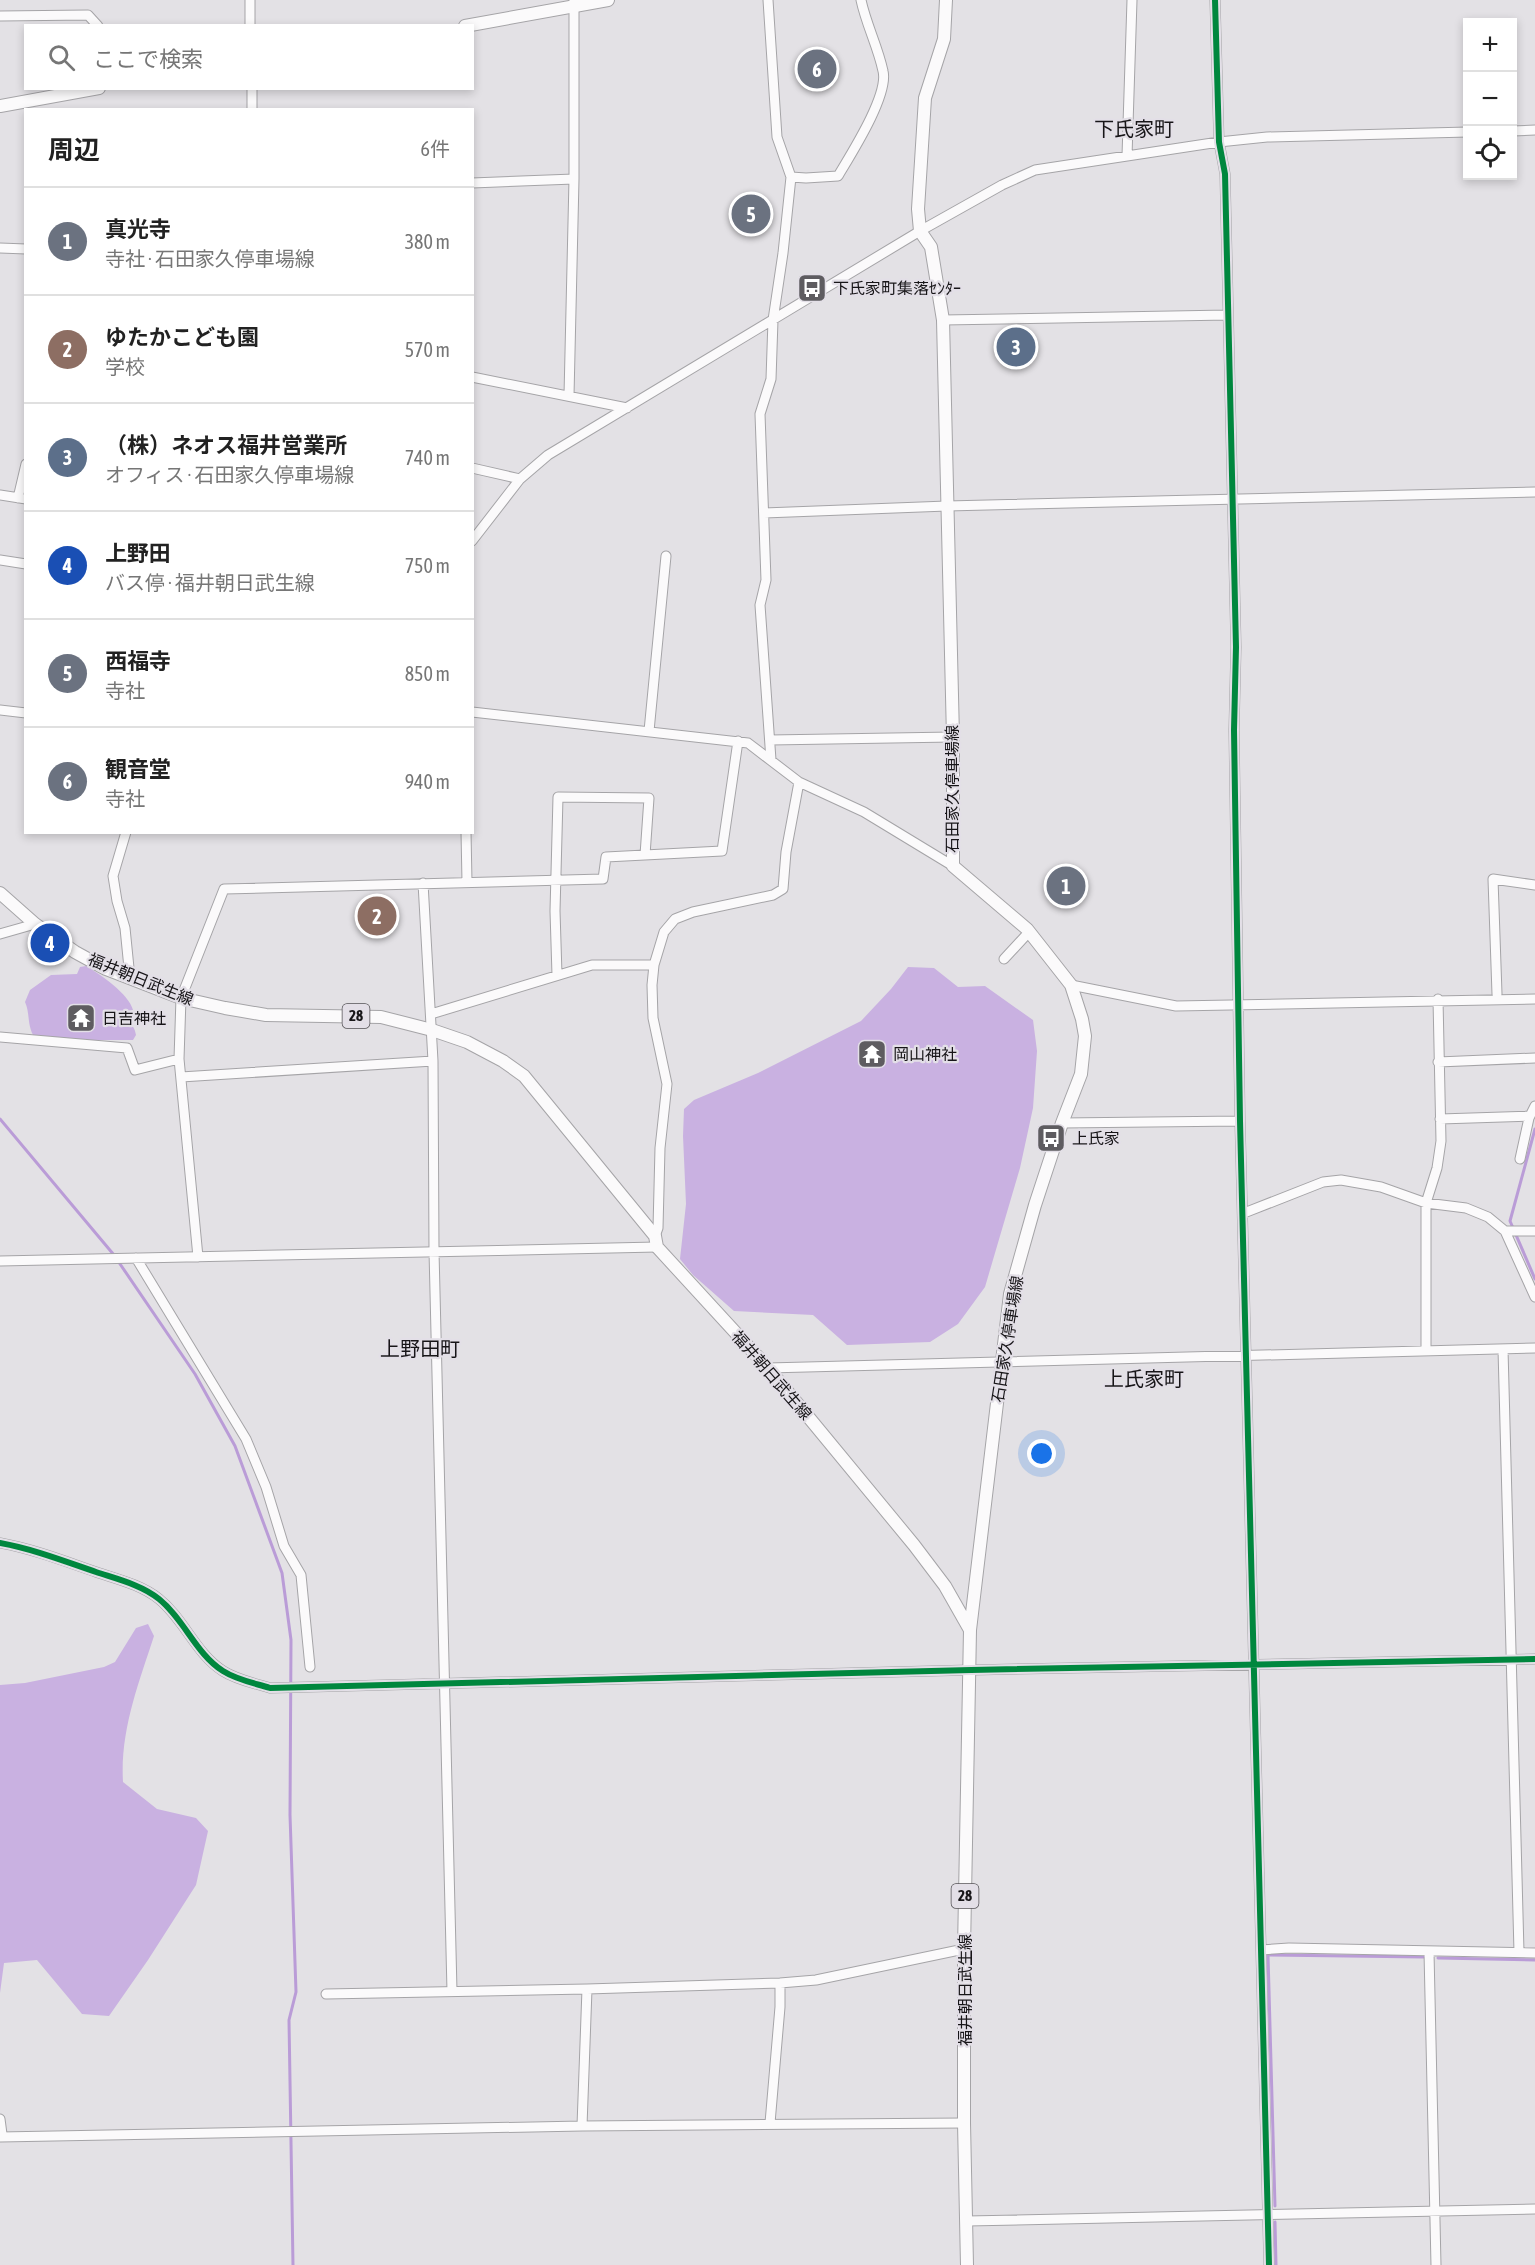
<!DOCTYPE html>
<html lang="ja">
<head>
<meta charset="utf-8">
<style>
	:root { --surface:#fff; --page:#f2f2f2; --text:#222; --muted:#767676; --line:#e0e0e0; --accent:#7c3aed }
	body { margin:0; font-family:"Asap Condensed","Noto Sans JP",sans-serif; background:var(--page); color:var(--text) }
	.controls { position:absolute; right:18px; top:18px; display:grid; overflow:hidden; border-radius:0px; box-shadow:0 3px 9px #0003 }
	.controls button { width:54px; height:54px; display:grid; place-items:center; padding:0; border:0; border-bottom:2px solid var(--line); background:var(--surface); color:var(--text); font:30px sans-serif }
	.you { position:absolute; left:1042px; top:1454px; width:21px; height:21px; margin:-15px; border:4px solid #fff; border-radius:50%; background:#1a73e8; box-shadow:0 0 0 9px #1a73e833 }
	.badge { display:grid; place-items:center; width:39px; height:39px; border-radius:50%; background:var(--accent); color:#fff; font-size:20px; font-weight:700 }
	.pin { position:absolute; translate:-50% -50%; border:3px solid #fff; box-shadow:0 2px 6px #0006 }
	.list { margin:0; padding:0; list-style:none }
	h2 { display:flex; justify-content:space-between; align-items:center; height:78px; margin:0; padding:0 24px; font-size:26px }
	h2 small { font-size:20px; font-weight:400; color:var(--muted) }
	.list li { display:grid; grid-template-columns:39px 1fr auto; gap:18px; align-items:center; box-sizing:border-box; height:108px; padding:0 24px; border-top:2px solid var(--line) }
	.list b { display:block; font-size:22px; white-space:nowrap }
	.list p { margin:0; font-size:20px; white-space:nowrap; color:var(--muted) }
	.list em { font-size:20px; font-style:normal; color:var(--muted) }
	.icon { flex:none; width:33px; height:33px; fill:none; stroke:currentColor; stroke-width:2; stroke-linecap:round; stroke-linejoin:round }
	.map { position:relative; flex:none; width:1535px; height:2265px; overflow:hidden }
	.search { position:absolute; background:var(--surface); box-shadow:0 3px 9px #0003; left:24px; top:24px; width:450px; height:66px; display:flex; align-items:center; gap:15px; box-sizing:border-box; padding:0 21px; border-radius:0px; color:var(--muted); font-size:22px }
	.panel { position:absolute; background:var(--surface); box-shadow:0 3px 9px #0003; left:24px; top:108px; width:450px; height:726px; border-radius:0px }
	.map>svg:first-child { display:block }
	.forest { fill:#c9b1e1 }
	.lines { fill:none; stroke-linecap:round; stroke-linejoin:round }
	.stream { stroke:#ba9cd7; stroke-width:3 }
	.minor-casing { stroke:#a5a4a7; stroke-width:11 }
	.major-casing { stroke:#a5a4a7; stroke-width:14 }
	.minor { stroke:#fbfafb; stroke-width:9 }
	.major { stroke:#fbfafb; stroke-width:12 }
	.cycleway-casing { stroke:#e3dfe7; stroke-width:10 }
	.cycleway { stroke:#00873e; stroke-width:6 }
	.labels { text-anchor:middle; stroke-width:4.5; stroke-linejoin:round; paint-order:stroke }
	.shield { fill:#e3dfe7; stroke:#545256; stroke-width:1.5 }
	.shield-label { font-size:15px; font-weight:bold; fill:#171518 }
	.poi-label { font-size:16px; fill:#171518; stroke:#e3dfe7; text-anchor:start }
	.street-label { font-size:16px; fill:#171518; stroke:#e3dfe7 }
	.quarter-label { font-size:20px; fill:#171518; stroke:#e3dfe7 }
</style>
</head>
<body>
<div class="map">
<svg width="1535" height="2265" viewBox="0 0 1535 2265">
	<rect width="100%" height="100%" fill="#e3e1e5"/>
	<path class="forest" d="M86,966C100,974 129,994 133,1010L116,1013L114,1017C126,1020 134,1022 136,1035L133,1040H73L33,1035C27,1023 30,1013 25,1002L30,990L51,975L77,974L80,967Z
		M908,967L934,968L958,987L985,986L1033,1020L1037,1051L1033,1108L1020,1168L985,1287L958,1324L930,1342L847,1345L813,1315L734,1311L693,1275L680,1259L686,1204L683,1136L684,1109L694,1100L758,1073L861,1021L891,989Z
		M148,1624L154,1636C138,1685 120,1731 123,1782L157,1809L196,1818L208,1831L196,1885L148,1960L109,2016L82,2014L37,1960L4,1963L0,1993V1685L25,1683L104,1667L115,1662L136,1628Z"/>
	<g class="lines">
		<path class="stream" d="M0,1119L114,1255
			M1535,1129L1510,1221L1535,1279
			M118,1261L195,1374L235,1446L282,1573L291,1640L290,1815L296,1992L289,2020L293,2265
			M1438,1958L1535,1960
			M1275,2206L1268,1955L1424,1957
			M1275,2222L1276,2265"/>
		<g class="minor-casing">
			<path id="minor" d="M250,0V26
				M768,0L777,137L791,177L783,253L773,320L771,379L760,414L766,580L760,605L771,760
				M1215,0L1219,142L1225,174L1236,647L1234,730L1240,1121L1269,2265
				M0,16L88,15L98,26
				M252,88V110
				M1512,131L1535,130
				M1127,156L1132,0
				M791,177L806,178L838,176C851,154 889,95 883,71C878,47 866,24 861,0
				M472,183L574,179
				M0,248L26,249
				M943,320L1228,315
				M472,377L627,408
				M569,396L574,179V0
				M472,468L520,479
				M0,495L26,499
				M18,498L26,464
				M764,513L947,506L1535,492
				M472,541L520,479L548,455L920,231L1002,185L1035,170L1219,142L1267,137L1468,132
				M0,560L26,564
				M0,710L26,713
				M472,712L748,743L799,782L864,812L953,866
				M649,731L666,556
				M770,740L953,737
				M126,832L113,876L117,901L125,928L130,978
				M466,832L467,882
				M423,883L433,1061L434,1251L452,1991
				M0,934L35,924
				M1004,959L1029,932
				M557,975L555,911L558,797L649,798L645,855
				M1071,985L1176,1006L1535,999
				M1497,994L1493,879L1535,885
				M431,1014L592,965H654
				M0,1037L127,1048L135,1070L179,1059
				M1438,1062L1535,1058
				M181,1077L433,1061
				M1440,1119L1530,1116
				M1062,1123L1240,1121
				M1520,1159L1529,1118L1535,1106
				M1244,1213L1323,1182L1341,1180L1381,1187L1426,1203L1466,1208L1488,1217L1505,1231L1535,1297
				M1505,1231H1535
				M655,1236L658,1228L660,1148L667,1084L653,1018L652,985L654,965L664,932L675,919L693,912L773,895L783,889L786,852L799,782
				M198,1257L179,1059L181,998L224,889L603,879L606,857L722,851L738,741
				M136,1258L246,1439L266,1487L284,1546L301,1575L310,1667
				M0,1261L657,1247
				M1503,1349L1519,1952
				M1426,1350V1203L1437,1168L1441,1141L1438,999
				M768,1368L1535,1348
				M0,1543C33,1549 64,1561 96,1572C117,1579 142,1585 159,1599C184,1619 196,1654 223,1671C237,1680 254,1683 270,1688L971,1670L1535,1659
				M1261,1950L1289,1948L1535,1953
				M1429,1952L1436,2265
				M326,1994L587,1989L780,1983L816,1980L964,1949
				M0,2119L2,2134L0,2135
				M770,2123L780,2007V1983
				M582,2126L587,1989
				M0,2137L582,2126L964,2123
				M967,2221L1535,2209"/>
		</g>
		<g class="major-casing">
			<path id="major" d="M946,0L944,39L925,98L918,209L920,231L931,247L943,320L953,737V866L1027,929L1071,985L1082,1019L1085,1036L1081,1074L1062,1123L1035,1205L1010,1294L970,1630L964,1949V2123L967,2265
				M465,26L608,0
				M0,106L99,88
				M0,893L35,924L75,952L106,969L181,998L225,1008L266,1015L381,1017L432,1030L467,1042L503,1061L524,1076L655,1236L657,1247L768,1368L914,1545L945,1586L970,1630"/>
		</g>
		<use href="#minor" class="minor"/>
		<use href="#major" class="major"/>
		<g class="cycleway-casing">
			<path id="cycleway" d="M1215,0L1219,142L1225,174L1236,647L1234,730L1240,1121L1269,2265
				M0,1543C33,1549 64,1561 96,1572C117,1579 142,1585 159,1599C184,1619 196,1654 223,1671C237,1680 254,1683 270,1688L971,1670L1535,1659"/>
		</g>
		<use href="#cycleway" class="cycleway"/>
	</g>
	<defs>
		<g id="bus-square" transform="scale(1.5)"><rect x="-9" y="-9" width="18" height="18" rx="4" fill="#5e5c60" stroke="#e3dfe7"/><path d="M-5-6H5V4H4V6H2V4H-2V6H-4V4H-5ZM-3.5-4V0h7V-4ZM-3.5 1.2v1.5H-2V1.2ZM2 1.2v1.5H3.5V1.2Z" fill="#fff"/></g>
		<g id="temple-square" transform="scale(1.5)"><rect x="-9" y="-9" width="18" height="18" rx="4" fill="#5e5c60" stroke="#e3dfe7"/><path d="M0-6L5-2H3V0L6.5 2.5H4V6H1.5V3h-3V6H-4V2.5H-6.5L-3 0V-2H-5Z" fill="#fff"/></g>
	</defs>
	<g fill-rule="evenodd">
		<use href="#bus-square" x="812" y="288"/>
		<use href="#temple-square" x="81" y="1018"/>
		<use href="#temple-square" x="872" y="1054"/>
		<use href="#bus-square" x="1051" y="1138"/>
	</g>
	<g class="labels">
		<g class="shield">
			<rect x="342.5" y="1004" width="27" height="24" rx="4.5"/>
			<rect x="951.5" y="1884" width="27" height="24" rx="4.5"/>
		</g>
		<g class="shield-label">
			<text x="356" y="1021">28</text>
			<text x="965" y="1901">28</text>
		</g>
		<g class="poi-label">
			<text x="833" y="294">下氏家町集落ｾﾝﾀｰ</text>
			<text x="102" y="1024">日吉神社</text>
			<text x="893" y="1060">岡山神社</text>
			<text x="1072" y="1144">上氏家</text>
		</g>
		<g class="street-label">
			<text transform="translate(952 789) rotate(-90)" y="6">石田家久停車場線</text>
			<text transform="translate(141 979) rotate(22)" y="6">福井朝日武生線</text>
			<text transform="translate(1007 1339) rotate(-81)" y="6">石田家久停車場線</text>
			<text transform="translate(772 1375) rotate(49)" y="6">福井朝日武生線</text>
			<text transform="translate(965 1990) rotate(-90)" y="6">福井朝日武生線</text>
		</g>
		<g class="quarter-label">
			<text x="1134" y="136">下氏家町</text>
			<text x="420" y="1356">上野田町</text>
			<text x="1144" y="1386">上氏家町</text>
		</g>
	</g>
</svg>
<div class="controls">
<button>+</button>
<button>−</button>
<button><svg class="icon" aria-label="locate" viewBox="0 0 24 24"><circle cx="12" cy="12" r="6"/><path d="M12 2v4M12 18v4M2 12h4M18 12h4"/></svg></button>
</div>
<div class="you"></div>
<div class="pin badge" style="left:1066px;top:886px;background:#6b7280">1</div>
<div class="pin badge" style="left:377px;top:916px;background:#8d6e63">2</div>
<div class="pin badge" style="left:1016px;top:347px;background:#5c6f8a">3</div>
<div class="pin badge" style="left:50px;top:943px;background:#1a4fb4">4</div>
<div class="pin badge" style="left:751px;top:214px;background:#6b7280">5</div>
<div class="pin badge" style="left:817px;top:69px;background:#6b7280">6</div>
<div class="search"><svg class="icon" aria-label="search" viewBox="0 0 24 24"><circle cx="10" cy="10" r="6"/><path d="M15 15l6 6"/></svg>ここで検索</div>
<section class="panel">
<h2>周辺<small>6件</small></h2>
<ul class="list">
<li><span class="badge" style="background:#6b7280">1</span><div><b>真光寺</b><p>寺社 · 石田家久停車場線</p></div><em>380 m</em></li>
<li><span class="badge" style="background:#8d6e63">2</span><div><b>ゆたかこども園</b><p>学校</p></div><em>570 m</em></li>
<li><span class="badge" style="background:#5c6f8a">3</span><div><b>（株）ネオス福井営業所</b><p>オフィス · 石田家久停車場線</p></div><em>740 m</em></li>
<li><span class="badge" style="background:#1a4fb4">4</span><div><b>上野田</b><p>バス停 · 福井朝日武生線</p></div><em>750 m</em></li>
<li><span class="badge" style="background:#6b7280">5</span><div><b>西福寺</b><p>寺社</p></div><em>850 m</em></li>
<li><span class="badge" style="background:#6b7280">6</span><div><b>観音堂</b><p>寺社</p></div><em>940 m</em></li>
</ul>
</section>
</div>
</body>
</html>
